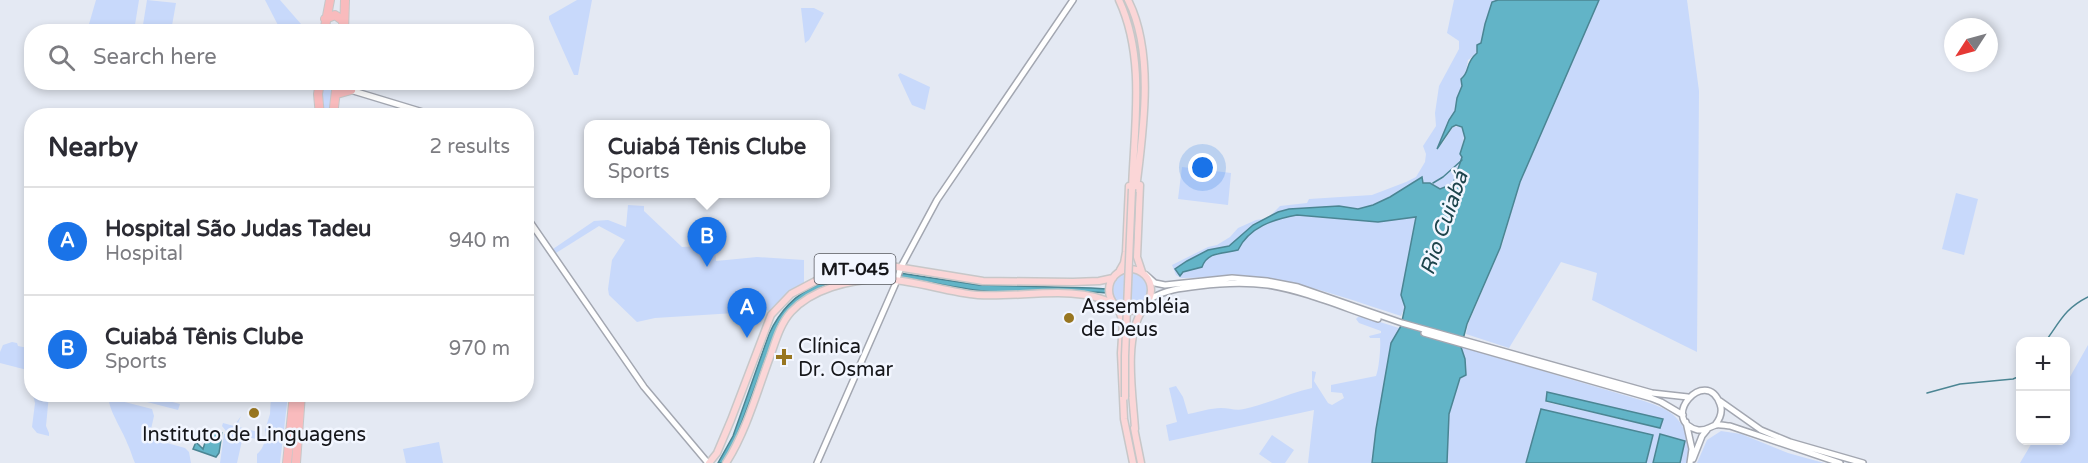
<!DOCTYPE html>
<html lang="en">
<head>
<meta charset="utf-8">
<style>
	:root { --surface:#fff; --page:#f2f2f3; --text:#2b2b33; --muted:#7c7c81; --line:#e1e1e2; --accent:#1a73e8 }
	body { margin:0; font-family:"Varela Round",sans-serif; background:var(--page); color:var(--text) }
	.controls { position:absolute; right:18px; bottom:18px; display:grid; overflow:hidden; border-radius:12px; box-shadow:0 3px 9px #0003 }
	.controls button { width:54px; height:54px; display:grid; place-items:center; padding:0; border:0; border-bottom:2px solid var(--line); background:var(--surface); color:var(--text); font:30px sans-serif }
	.compass { position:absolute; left:1944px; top:18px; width:54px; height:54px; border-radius:50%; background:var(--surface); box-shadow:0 3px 9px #0003; rotate:234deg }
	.you { position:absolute; left:1203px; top:168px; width:21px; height:21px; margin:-15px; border:4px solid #fff; border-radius:50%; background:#1a73e8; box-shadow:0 0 0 9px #1a73e833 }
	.badge { display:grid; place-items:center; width:39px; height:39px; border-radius:50%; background:var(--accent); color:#fff; font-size:20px; font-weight:700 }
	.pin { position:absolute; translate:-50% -50px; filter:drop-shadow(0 2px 3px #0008) }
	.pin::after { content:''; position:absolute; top:32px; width:21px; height:18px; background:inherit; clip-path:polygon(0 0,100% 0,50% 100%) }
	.popup { position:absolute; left:584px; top:120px; width:246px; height:78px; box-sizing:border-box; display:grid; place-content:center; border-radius:12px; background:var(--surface); filter:drop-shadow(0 2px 4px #0005); font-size:20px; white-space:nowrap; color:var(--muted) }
	.popup b { font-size:22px; color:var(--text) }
	.popup::after { content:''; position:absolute; left:50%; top:100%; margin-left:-12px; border:12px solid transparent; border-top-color:var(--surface) }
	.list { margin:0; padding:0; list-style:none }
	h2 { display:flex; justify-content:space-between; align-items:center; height:78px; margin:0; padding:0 24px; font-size:26px }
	h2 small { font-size:20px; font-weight:400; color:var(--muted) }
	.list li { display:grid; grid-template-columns:39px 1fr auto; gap:18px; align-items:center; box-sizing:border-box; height:108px; padding:0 24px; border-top:2px solid var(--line) }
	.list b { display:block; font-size:22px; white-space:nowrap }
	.list p { margin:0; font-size:20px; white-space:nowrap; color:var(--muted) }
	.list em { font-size:20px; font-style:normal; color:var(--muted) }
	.icon { flex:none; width:33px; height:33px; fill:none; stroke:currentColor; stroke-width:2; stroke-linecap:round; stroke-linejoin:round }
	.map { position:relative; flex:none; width:2088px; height:463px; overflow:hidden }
	.search { position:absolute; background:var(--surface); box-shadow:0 3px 9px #0003; left:24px; top:24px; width:510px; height:66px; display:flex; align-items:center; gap:15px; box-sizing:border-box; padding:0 21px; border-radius:24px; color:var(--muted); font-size:22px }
	.panel { position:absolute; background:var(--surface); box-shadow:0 3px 9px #0003; left:24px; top:108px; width:510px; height:294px; border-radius:24px }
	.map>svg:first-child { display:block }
	.green { fill:#c8d9fb; fill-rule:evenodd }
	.water { fill:#62b4c7; stroke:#4b8593; stroke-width:1.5 }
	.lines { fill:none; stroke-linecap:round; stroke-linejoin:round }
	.stream { stroke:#4b8593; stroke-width:1.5 }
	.secondary-casing { stroke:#a3a7b1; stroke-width:8 }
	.primary-casing { stroke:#c7c7c8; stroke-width:9 }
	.highway-casing { stroke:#c7c7c8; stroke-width:10 }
	.secondary { stroke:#fff; stroke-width:5 }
	.primary { stroke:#fbd6d7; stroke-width:6 }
	.highway { stroke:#f9bbbd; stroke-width:8 }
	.primary-bridge-casing { stroke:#c7c7c8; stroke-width:9; stroke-linecap:butt }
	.primary-bridge { stroke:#fbd6d7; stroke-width:6 }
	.poi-dot { fill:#987620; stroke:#f2f6ff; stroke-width:2 }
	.labels { text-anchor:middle; stroke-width:5; stroke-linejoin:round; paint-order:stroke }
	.shield { fill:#f2f6ff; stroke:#57595f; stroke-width:1.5 }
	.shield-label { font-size:18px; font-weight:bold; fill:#15161a }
	.poi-label { font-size:20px; fill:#15161a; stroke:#f2f6ff; text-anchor:start }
	.water-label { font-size:21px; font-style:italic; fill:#1d444c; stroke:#f2f6ff }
</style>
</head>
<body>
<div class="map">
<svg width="2088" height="463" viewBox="0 0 2088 463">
	<rect width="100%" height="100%" fill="#e4e9f3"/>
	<path class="green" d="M96,0H139L134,31H87Z
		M147,0L176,3L171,31H142Z
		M265,0H280L301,24L304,31H281Z
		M577,0H592L578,75H574L549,19V16Z
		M1454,0H1498L1492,2L1485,24L1483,40L1477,53L1468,60L1466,73L1461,83V89L1457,99L1455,111L1449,120L1442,144L1453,127L1461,126L1465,133L1460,154L1462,157L1457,168L1454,181L1443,189L1438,188L1432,183L1420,199L1401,295L1405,307L1401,316C1352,300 1301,281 1250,276C1227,274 1204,278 1181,278L1176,275L1172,265L1208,247L1217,245L1230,237L1238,228L1256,220L1268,218L1280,206L1307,203L1309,199L1372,195L1406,182L1416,177L1425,162L1426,154L1423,146L1436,126L1435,113L1439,86L1459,49V41L1447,33Z
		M1598,0H1687L1699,91L1697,352L1592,300L1597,273L1561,262L1509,348L1466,334L1468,324L1503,242L1518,187Z
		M801,8H814L824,13L809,40L805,43Z
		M900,73L930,87L925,110L912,105L910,101L898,75Z
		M323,83L337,87L331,115L322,116Z
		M1182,167L1231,173L1228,205L1178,199Z
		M1956,193L1978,199L1964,255L1942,249Z
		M628,205L644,206V211L682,247L715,245L716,261L757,257L804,260V283L774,307L772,312L763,309L756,300L735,313L655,318L637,322L609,295L608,289L612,260L625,240L599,226L556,253L553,249L594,221L608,220L626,227Z
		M1112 291a18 18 0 1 1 36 0a18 18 0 1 1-36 0Z
		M1358,317H1364L1399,328V332L1391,343L1376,429L1372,463H1308L1314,410L1169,441L1166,425L1177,422L1169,388L1176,386L1183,397L1188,414C1199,412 1211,408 1221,408C1229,408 1236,411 1244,409C1268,404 1289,393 1312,388V371L1316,372L1314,381L1328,403L1332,405L1344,398L1342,393L1331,392V385L1376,376C1379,369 1381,347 1380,338H1370L1369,336L1381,333V331L1359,323L1356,319Z
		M31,336V371L0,363V352L3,345L12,342L17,343L18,346L28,348L26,343L27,337Z
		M2088,345V463H2020L2033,441L2066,440V384Z
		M1461,347L1644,401C1667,409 1678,413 1688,437L1686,440L1688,439L1689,454L1688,463H1680L1684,441L1660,434L1653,463H1646L1653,435L1542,409L1526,463H1447L1449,414L1465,359ZM1547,392L1662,419L1660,428L1546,402Z
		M33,395H49L46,426L49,433V436L37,433L32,427L35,403Z
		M120,395H146L180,404L178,410Z
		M271,395H288L280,463H257V454C263,450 268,436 265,430L270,414Z
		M113,399L152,409L154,416L149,438L185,448L189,452L191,463H135C132,457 131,451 128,445C124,433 110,412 109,401Z
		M241,416L238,423L239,427L262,433L261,440L243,436L237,463H220L224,434H226V431L222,426L223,423L234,426Z
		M1721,431L1741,434L1788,453L1824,463H1697L1707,440Z
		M1272,435L1294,450L1285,463H1272L1259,454Z
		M439,442L443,463H406L403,449Z"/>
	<path class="water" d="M1498,0H1599L1520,182L1500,248L1467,324L1461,347L1465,359L1466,375L1460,378L1449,414L1447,463H1372L1376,429L1391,343L1401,326L1405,307L1401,295L1416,217L1378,222L1297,215C1274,219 1249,227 1238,250C1223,254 1208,251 1202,267L1183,272L1180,276L1175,269L1187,261L1208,250L1229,246L1253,225L1278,212L1289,209L1339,206L1358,209L1373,205L1390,197L1422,177L1423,183H1430L1440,189L1453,184L1462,157L1460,154L1465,138L1462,127L1456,125L1452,127L1437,149L1449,120L1455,111L1457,98L1462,86L1461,79C1471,71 1464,64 1477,53V45L1481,43L1485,24L1492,2Z
		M886,271L979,285L1091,288L1106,289L1107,293C1065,289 1024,294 983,291C927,286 874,261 820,288C803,297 790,307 779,323L733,446L724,463H718L733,436L769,334C792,284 835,273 886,271Z
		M1547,392L1663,419L1660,428L1546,401Z
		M1541,409L1653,435L1646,463H1526Z
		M209,430L222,433L219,453L216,457L193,449L196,442L203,449Z
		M1660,434L1685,441L1680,463H1653Z"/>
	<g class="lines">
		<path class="stream" d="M1433,183L1443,177L1462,160
			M2045,342C2060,322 2064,309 2088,297
			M1927,393L1960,384L2013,379L2020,376"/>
		<g class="secondary-casing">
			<path id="secondary" d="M345,82L355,89
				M337,86L436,116
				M526,216L644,387L708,463
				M1146,275L1155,283L1165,285L1232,278L1267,281L1298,287L1402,323L1652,393L1688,397
				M1150,299C1165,290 1181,288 1199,286C1222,283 1245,282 1268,285C1305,291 1342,307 1378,319
				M1424,333L1651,398L1661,402L1683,415
				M1720,401L1761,430L1790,442L1863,463
				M1686,422L1692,449L1690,463
				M1715,425C1720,419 1723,412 1720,404C1706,365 1658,420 1698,430C1706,431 1709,427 1716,425C1720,424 1726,426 1730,426L1840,463
				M1693,459L1702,436L1707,430
				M817,463L895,285L901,267L937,200L1073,0"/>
		</g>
		<g class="primary-casing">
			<path id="primary" d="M1119,0C1146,58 1134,127 1132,189
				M1128,0C1155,53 1143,132 1136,189
				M1140,185L1137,257L1142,272
				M1109 290a21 21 0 1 1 42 0a21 21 0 1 1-42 0Z
				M1120,270L1124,263L1126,252L1129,186
				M1118,308L1123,322L1121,353L1124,419L1133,463
				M1134,428L1141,463
				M1135,429C1133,396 1123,338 1143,309
				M709,463L717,453L731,420L771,315L791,294L825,276L854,269L891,266L983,281L1073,282L1099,281L1113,278
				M726,463C746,432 757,392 770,357C775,343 780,324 791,312C812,289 849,280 879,279C912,279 945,292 978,295C1021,298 1076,284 1114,304"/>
		</g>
		<g class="highway-casing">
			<path id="highway" d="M325,19L335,15L342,20L344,25
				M324,32L330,0
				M344,32L345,0
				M320,82L318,94L320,116
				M337,94L351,90
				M333,116L337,82
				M287,463L294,394
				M296,463L301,394"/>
		</g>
		<use href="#secondary" class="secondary"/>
		<use href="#primary" class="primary"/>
		<use href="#highway" class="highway"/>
		<g class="primary-bridge-casing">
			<path id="primary-bridge" d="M1125,397V356L1132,189"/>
		</g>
		<use href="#primary-bridge" class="primary-bridge"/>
	</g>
	<g class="poi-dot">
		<circle cx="1069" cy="318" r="6"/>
		<path d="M781 348h6v6h6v6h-6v6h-6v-6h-6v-6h6z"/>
		<circle cx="254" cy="413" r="6"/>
	</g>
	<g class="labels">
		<rect class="shield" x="814.5" y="254" width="81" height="30" rx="4.5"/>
		<g class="shield-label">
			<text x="855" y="275">MT-045</text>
		</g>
		<g class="poi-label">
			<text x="1081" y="313">Assembléia<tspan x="1081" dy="23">de Deus</tspan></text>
			<text x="798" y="353">Clínica<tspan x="798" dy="23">Dr. Osmar</tspan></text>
			<text x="254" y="441" text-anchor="middle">Instituto de Linguagens</text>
		</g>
		<g class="water-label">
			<text transform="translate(1444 223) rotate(-71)" y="7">Rio Cuiabá</text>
		</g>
	</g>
</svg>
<div class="controls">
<button>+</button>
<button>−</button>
</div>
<svg class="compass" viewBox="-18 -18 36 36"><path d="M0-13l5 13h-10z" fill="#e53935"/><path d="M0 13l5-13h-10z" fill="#7c7c81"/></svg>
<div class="you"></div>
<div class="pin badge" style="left:747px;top:338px">A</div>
<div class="pin badge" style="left:707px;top:267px">B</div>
<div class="popup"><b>Cuiabá Tênis Clube</b>Sports</div>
<div class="search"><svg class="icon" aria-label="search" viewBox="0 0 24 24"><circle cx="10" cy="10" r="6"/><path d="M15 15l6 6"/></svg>Search here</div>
<section class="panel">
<h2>Nearby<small>2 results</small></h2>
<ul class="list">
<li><span class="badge">A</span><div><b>Hospital São Judas Tadeu</b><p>Hospital</p></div><em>940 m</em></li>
<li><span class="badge">B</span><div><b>Cuiabá Tênis Clube</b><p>Sports</p></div><em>970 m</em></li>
</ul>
</section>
</div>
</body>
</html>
